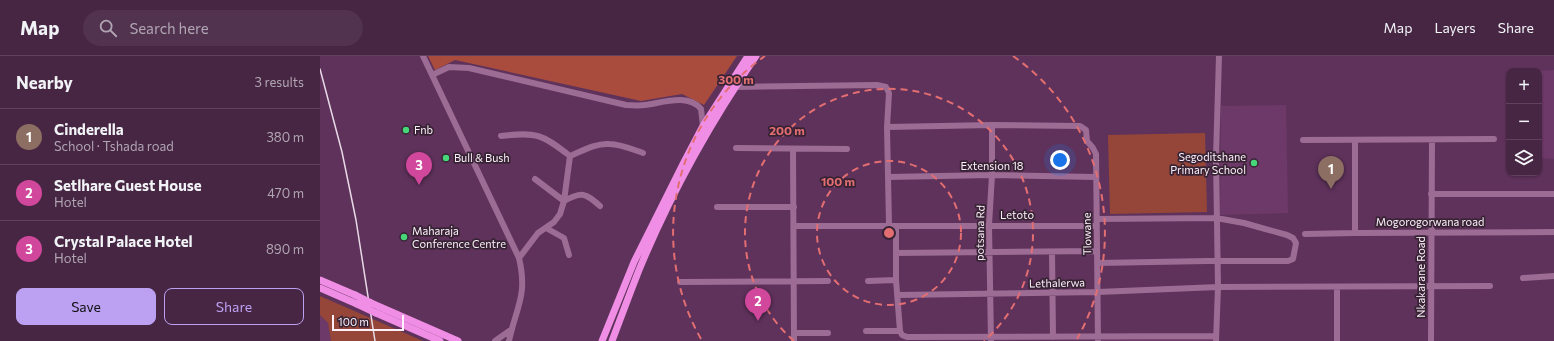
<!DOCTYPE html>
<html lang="en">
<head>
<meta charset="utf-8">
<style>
	:root { --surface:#472644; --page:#51324f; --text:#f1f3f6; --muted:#b0a5b2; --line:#5f435d; --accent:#bca0f2 }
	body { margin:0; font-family:Commissioner,sans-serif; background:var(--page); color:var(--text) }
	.controls { position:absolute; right:12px; top:12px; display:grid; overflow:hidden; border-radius:8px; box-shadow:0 1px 3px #0004 }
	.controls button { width:36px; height:36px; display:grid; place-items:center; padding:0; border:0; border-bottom:1px solid var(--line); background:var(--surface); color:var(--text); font:20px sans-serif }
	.scale { position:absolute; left:12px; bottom:10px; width:72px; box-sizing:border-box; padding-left:4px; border:2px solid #fcf1fa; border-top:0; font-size:11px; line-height:14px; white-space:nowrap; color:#fcf1fa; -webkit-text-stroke:3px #382335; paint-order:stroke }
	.you { position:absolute; left:740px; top:104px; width:14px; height:14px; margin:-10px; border:3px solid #fff; border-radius:50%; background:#1a73e8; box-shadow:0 0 0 6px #1a73e833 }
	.badge { display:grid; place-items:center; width:26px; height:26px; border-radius:50%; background:var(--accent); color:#fff; font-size:13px; font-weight:700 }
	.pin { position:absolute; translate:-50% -33px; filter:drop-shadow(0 1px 2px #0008) }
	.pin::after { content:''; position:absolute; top:21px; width:14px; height:12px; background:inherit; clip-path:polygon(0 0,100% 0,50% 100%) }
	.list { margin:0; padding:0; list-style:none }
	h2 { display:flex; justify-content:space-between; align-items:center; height:52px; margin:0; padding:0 16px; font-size:17px }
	h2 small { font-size:13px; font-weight:400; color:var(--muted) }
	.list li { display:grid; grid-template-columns:26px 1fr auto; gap:12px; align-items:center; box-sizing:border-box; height:56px; padding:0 16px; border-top:1px solid var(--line) }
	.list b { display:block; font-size:15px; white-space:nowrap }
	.list p { margin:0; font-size:13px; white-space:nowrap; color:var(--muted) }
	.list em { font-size:13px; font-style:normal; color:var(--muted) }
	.actions { display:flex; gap:8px; padding:12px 16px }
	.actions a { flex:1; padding:9px 0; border:1px solid var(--accent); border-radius:8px; text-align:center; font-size:14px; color:var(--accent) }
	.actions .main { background:var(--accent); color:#111 }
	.icon { flex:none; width:22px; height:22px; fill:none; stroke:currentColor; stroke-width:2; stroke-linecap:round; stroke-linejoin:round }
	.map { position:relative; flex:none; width:1234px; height:285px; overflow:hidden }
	header { display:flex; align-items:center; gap:24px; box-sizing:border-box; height:56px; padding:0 20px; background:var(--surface); border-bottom:1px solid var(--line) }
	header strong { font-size:19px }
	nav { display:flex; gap:22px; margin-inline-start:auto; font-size:14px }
	.search { width:280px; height:36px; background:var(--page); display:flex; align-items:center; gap:10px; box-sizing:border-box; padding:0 14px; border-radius:22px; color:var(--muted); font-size:15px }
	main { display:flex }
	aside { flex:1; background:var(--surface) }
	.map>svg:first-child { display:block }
	.built { fill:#6d3968 }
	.green { fill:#954638 }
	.forest { fill:#a94c3d }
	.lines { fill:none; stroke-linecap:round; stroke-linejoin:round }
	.minor { stroke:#9c6c95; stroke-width:6 }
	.major { stroke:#ef8ee4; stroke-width:7 }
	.rail { stroke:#e8d9e6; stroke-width:1.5 }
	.major-bridge { stroke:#ef8ee4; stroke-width:7 }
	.ring { fill:none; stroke:#e36e72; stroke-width:2; stroke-dasharray:7 5 }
	.poi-dot { fill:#47d779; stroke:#382335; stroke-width:1.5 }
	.labels { text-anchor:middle; stroke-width:3.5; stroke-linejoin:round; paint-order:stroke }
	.poi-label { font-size:11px; fill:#fcf1fa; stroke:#382335; text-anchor:start }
	.street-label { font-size:11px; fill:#fcf1fa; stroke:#382335 }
	.centre { fill:#e36e72; stroke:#382335; stroke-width:2 }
	.ring-label { font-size:12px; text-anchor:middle; font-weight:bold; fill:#e36e72; stroke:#382335; stroke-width:3.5; stroke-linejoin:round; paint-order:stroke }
</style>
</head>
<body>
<header>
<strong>Map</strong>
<div class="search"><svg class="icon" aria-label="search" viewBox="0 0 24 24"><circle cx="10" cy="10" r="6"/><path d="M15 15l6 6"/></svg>Search here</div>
<nav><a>Map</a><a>Layers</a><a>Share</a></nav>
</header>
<main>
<aside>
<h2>Nearby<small>3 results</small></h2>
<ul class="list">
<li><span class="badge" style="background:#8d6e63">1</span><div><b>Cinderella</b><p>School · Tshada road</p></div><em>380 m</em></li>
<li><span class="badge" style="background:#d1479c">2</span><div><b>Setlhare Guest House</b><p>Hotel</p></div><em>470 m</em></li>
<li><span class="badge" style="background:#d1479c">3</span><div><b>Crystal Palace Hotel</b><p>Hotel</p></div><em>890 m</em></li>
</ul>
<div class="actions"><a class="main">Save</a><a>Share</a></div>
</aside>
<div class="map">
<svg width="1234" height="285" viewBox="0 0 1234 285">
	<rect width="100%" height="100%" fill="#5f325b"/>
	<path class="built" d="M1234,14V103L1219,102V15Z
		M966,49L968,157L900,159L901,50Z
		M0,259L8,267L11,285H0Z
		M898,282V285H782V283Z"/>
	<path class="green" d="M885,77L887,156L790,158L788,79Z
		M0,240L103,285H11L8,267L0,259Z"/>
	<path class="forest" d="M108,0H417L384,49L362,38L321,45L135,4L115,14Z"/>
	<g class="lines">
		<path class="minor" d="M103,0L199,202C208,240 196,251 189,285
			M112,19L129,11L149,12L306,49C312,49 318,50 325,49C342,47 368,37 381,53L383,70
			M415,31L557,29L566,31L569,37L567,71L569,169
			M567,71L672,69L760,70L766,74L767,85L773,92L776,98L778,285
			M181,80C217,76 222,78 250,100
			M983,84L1174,83
			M416,92L527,93
			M473,93L474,285
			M250,100C262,95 276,87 289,88C300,88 312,93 323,97
			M568,121L672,119L775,121
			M215,123L244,145C262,135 265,137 280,150
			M1111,138H1234
			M397,151H474
			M777,163L896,162L924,167L967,179L973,182L976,187L973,203L968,205H887L778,207
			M474,170H777
			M576,170V224L580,275L582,279L587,281L896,280
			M226,172L244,182L249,199
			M1035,177V84
			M985,178L1035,177L1234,176
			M732,196L733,281
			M576,197L777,195
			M199,202L218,177L234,166L240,158L244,145L250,100
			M1203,222L1234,220
			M548,225L576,224
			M360,226L508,225
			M1017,231V285
			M577,239L778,236L898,231L1170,230
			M546,275H580
			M474,277H508
			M175,285L192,273
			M671,285L669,169L672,119V69
			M896,285L898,231L896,101L899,0
			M1111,285L1112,84"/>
		<path class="major" d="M0,224L35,239
			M0,232L37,248
			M51,247L138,285
			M56,257L120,285
			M282,285L314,206L363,108L383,70L428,0
			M292,285C301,261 310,237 319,214C350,139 390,67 436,0"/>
		<path class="rail" d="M0,13L22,96L36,164L55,285"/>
		<path class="major-bridge" d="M35,239L51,247
			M37,248L56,257"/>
	</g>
	<g class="ring">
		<circle cx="569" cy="177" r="72"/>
		<path d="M474 285A144 144 0 1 1 664 285"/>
		<path d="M381 283A216 216 0 0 1 445 0M693 0A216 216 0 0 1 757 283"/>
	</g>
	<g class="poi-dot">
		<circle cx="86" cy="74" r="4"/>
		<circle cx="126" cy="102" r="4"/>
		<circle cx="934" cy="107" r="4"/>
		<circle cx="84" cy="181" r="4"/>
	</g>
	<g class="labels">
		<g class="poi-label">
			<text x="94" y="78">Fnb</text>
			<text x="926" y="105" text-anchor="end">Segoditshane<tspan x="926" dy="13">Primary School</tspan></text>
			<text x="134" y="106">Bull &amp; Bush</text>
			<text x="92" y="179">Maharaja<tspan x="92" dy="13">Conference Centre</tspan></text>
		</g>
		<g class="street-label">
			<text x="672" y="114">Extension 18</text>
			<text x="697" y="163">Letoto</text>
			<text x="1110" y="170">Mogorogorwana road</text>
			<text transform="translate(660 177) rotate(-89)" y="4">potsana Rd</text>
			<text transform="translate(767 178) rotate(-91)" y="4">Tlowane</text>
			<text transform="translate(1101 221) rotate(-90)" y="4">Nkakarane Road</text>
			<text transform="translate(737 227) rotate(-1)" y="4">Lethalerwa</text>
		</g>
	</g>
	<circle cx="569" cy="177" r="6" class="centre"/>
	<g class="ring-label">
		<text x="416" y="28">300 m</text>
		<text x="467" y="79">200 m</text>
		<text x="518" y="130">100 m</text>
	</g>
</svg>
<div class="controls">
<button>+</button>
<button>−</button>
<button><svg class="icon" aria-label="layers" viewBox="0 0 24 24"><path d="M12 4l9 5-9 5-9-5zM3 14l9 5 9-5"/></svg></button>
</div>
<div class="scale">100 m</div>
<div class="you"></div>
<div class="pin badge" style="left:1011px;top:133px;background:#8d6e63">1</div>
<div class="pin badge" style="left:438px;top:265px;background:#d1479c">2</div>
<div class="pin badge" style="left:99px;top:129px;background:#d1479c">3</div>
</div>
</main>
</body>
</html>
